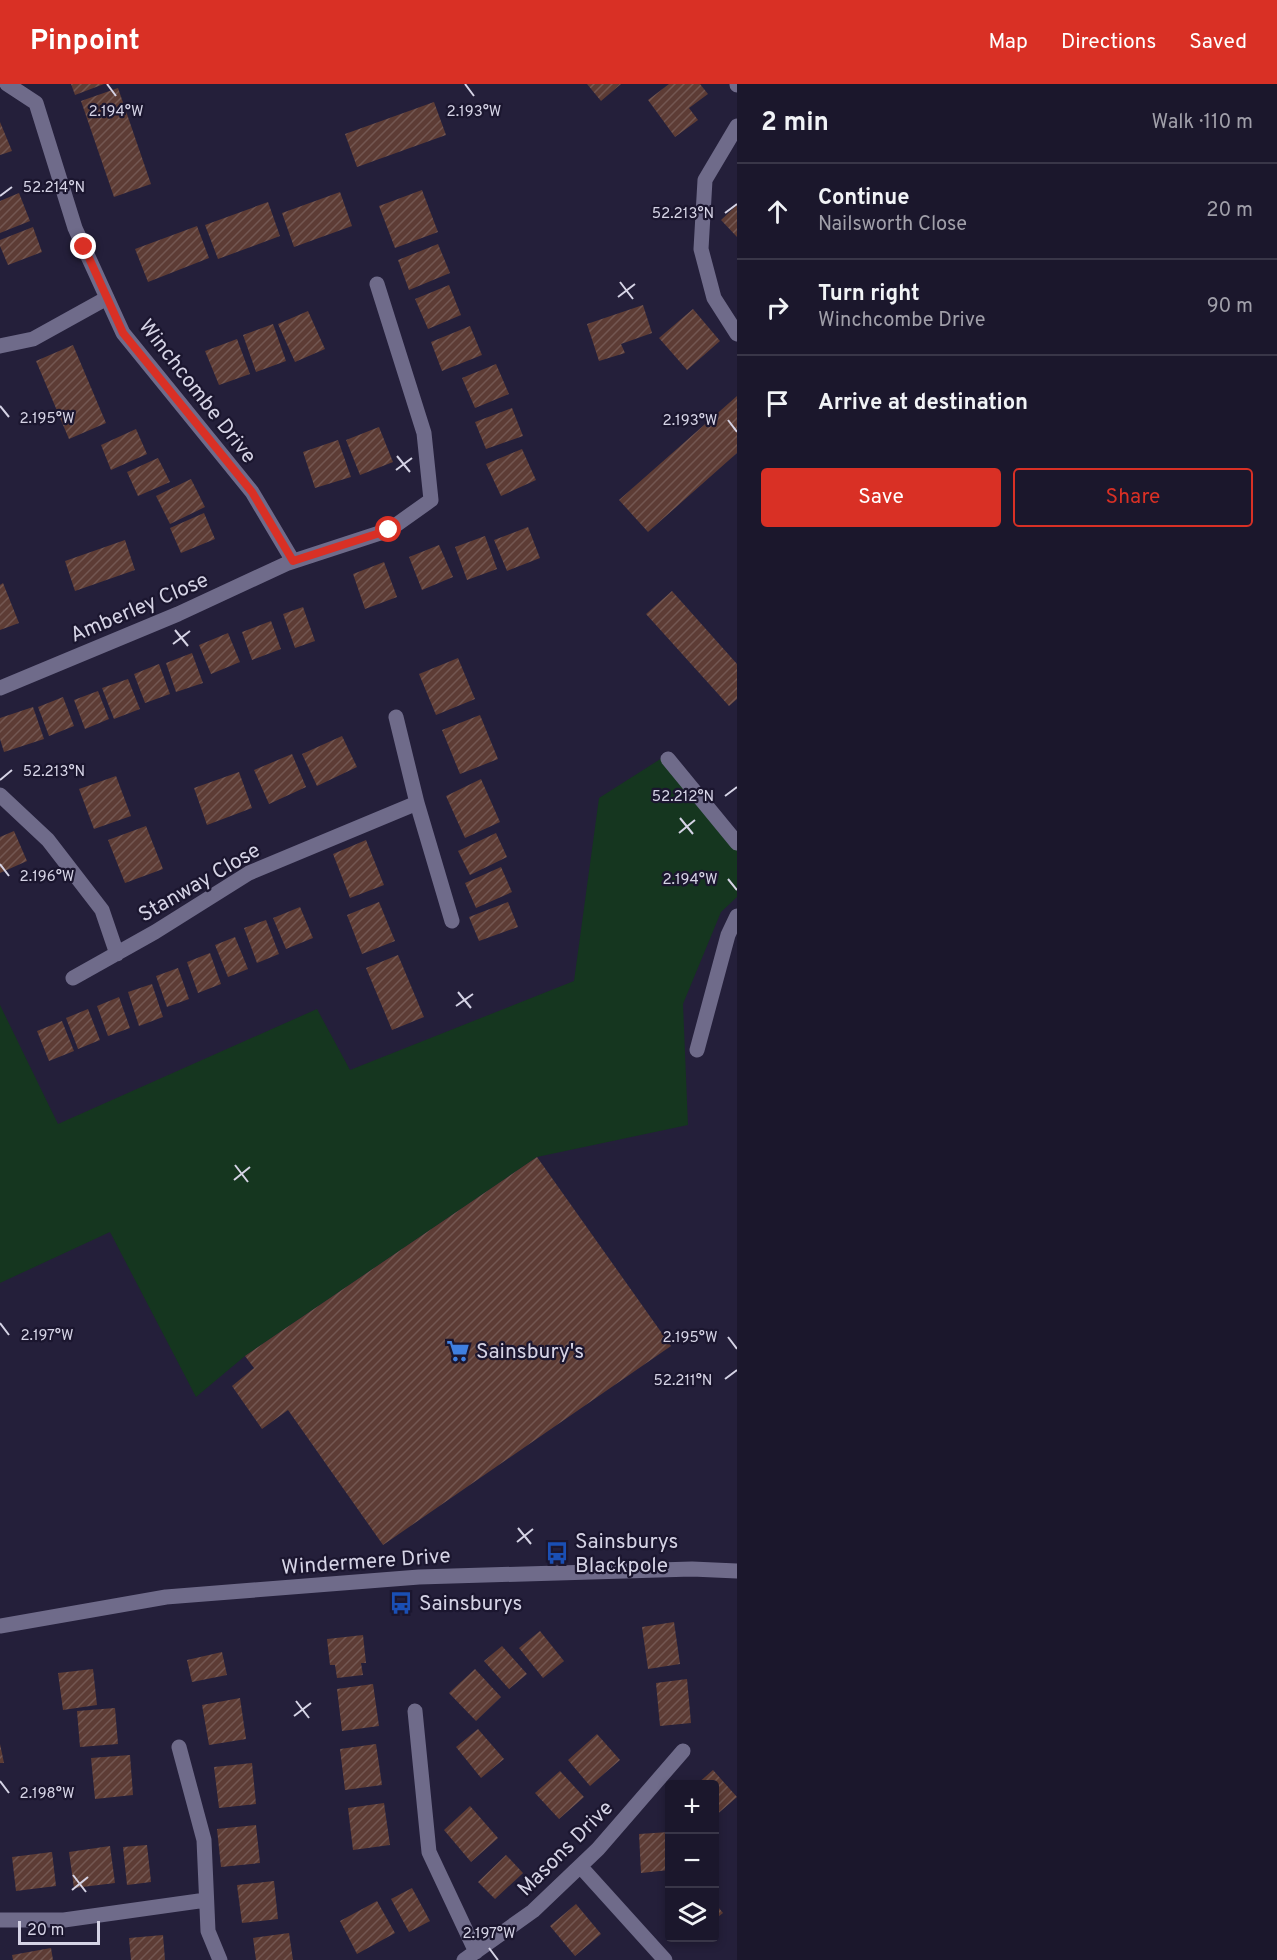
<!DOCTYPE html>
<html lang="en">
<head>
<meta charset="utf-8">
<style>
	:root { --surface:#1b172c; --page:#242034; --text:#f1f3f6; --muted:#a09fa9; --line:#393648; --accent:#d93025 }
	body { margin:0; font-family:Overpass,sans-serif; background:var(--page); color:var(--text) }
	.controls { position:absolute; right:18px; bottom:18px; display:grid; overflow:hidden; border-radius:6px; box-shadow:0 3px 9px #0003 }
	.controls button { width:54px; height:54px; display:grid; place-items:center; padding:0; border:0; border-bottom:2px solid var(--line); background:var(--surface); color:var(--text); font:30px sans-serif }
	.scale { position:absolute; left:18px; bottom:15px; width:82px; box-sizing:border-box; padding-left:6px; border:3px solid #d5d3e5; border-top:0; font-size:16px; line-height:21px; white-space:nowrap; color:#d5d3e5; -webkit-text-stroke:4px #1b162f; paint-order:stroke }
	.stop { position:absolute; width:18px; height:18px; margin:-14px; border:4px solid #d93025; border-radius:50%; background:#fff }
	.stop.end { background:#d93025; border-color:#fff; box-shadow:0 2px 6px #0008 }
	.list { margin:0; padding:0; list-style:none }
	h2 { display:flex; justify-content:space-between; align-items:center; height:78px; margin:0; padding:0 24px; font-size:26px }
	h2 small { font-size:20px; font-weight:400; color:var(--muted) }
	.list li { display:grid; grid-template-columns:39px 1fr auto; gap:18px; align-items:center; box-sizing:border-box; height:96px; padding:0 24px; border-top:2px solid var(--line) }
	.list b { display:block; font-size:22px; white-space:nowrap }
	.list p { margin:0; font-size:20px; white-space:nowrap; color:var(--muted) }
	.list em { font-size:20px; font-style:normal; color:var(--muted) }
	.actions { display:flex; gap:12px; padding:18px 24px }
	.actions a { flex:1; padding:14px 0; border:2px solid var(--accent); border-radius:6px; text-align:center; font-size:21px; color:var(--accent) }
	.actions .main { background:var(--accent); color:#fff }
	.icon { flex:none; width:33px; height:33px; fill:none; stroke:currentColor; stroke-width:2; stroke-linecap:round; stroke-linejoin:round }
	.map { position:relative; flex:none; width:737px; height:1876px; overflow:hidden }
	header { display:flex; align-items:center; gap:36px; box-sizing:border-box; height:84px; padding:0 30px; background:var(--accent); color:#fff }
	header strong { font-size:28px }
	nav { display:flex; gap:33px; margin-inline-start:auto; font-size:21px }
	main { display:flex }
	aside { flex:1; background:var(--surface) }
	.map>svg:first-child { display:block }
	.green { fill:#15361f }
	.building { fill:url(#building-hatch) }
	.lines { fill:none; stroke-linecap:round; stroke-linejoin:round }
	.street { stroke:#6f6b8a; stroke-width:15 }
	.secondary { stroke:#6f6b8a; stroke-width:15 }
	.route { stroke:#d93025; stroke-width:8 }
	.ticks { fill:none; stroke:#d5d3e5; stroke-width:2 }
	.labels { text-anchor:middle; stroke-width:4.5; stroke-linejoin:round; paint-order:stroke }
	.street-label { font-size:21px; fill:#d5d3e5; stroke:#1b162f }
	.poi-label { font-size:21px; fill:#d5d3e5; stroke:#1b162f; text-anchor:start }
	.ticks-label { font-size:15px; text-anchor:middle; fill:#d5d3e5; stroke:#1b162f; stroke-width:4.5; stroke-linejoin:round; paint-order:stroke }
</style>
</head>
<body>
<header>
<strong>Pinpoint</strong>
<nav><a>Map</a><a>Directions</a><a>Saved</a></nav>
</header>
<main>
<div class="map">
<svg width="737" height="1876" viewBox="0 0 737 1876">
	<defs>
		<pattern id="building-hatch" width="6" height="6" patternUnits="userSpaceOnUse" patternTransform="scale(1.5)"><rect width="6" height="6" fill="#5d3c35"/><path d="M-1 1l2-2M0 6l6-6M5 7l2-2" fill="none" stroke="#735752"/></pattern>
	</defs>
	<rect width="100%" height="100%" fill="#241f3a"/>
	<path class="green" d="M662,674L737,761V813L721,828L683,920L688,1041L537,1073L245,1272L196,1313L110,1148L0,1199V921L58,1040L317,925L350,986L574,897L599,714Z"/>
	<path class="building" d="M71,0H104L75,11Z
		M587,0H621L601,17Z
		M669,0H700L708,10L689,24L698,36L675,53L648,16Z
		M118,4L151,100L114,113L81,17Z
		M434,18L446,51L357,83L345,50Z
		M0,38L12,67L0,71Z
		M422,106L438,148L395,164L379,122Z
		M340,108L352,142L294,163L282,129Z
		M19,109L30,137L0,149V117Z
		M268,118L280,152L218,175L205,141Z
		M737,121V153L721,136Z
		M197,142L209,174L148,198L135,165Z
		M33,143L42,168L8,181L0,162V156Z
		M438,160L450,189L409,206L398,176Z
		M449,201L461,231L428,245L415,215Z
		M643,221L652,249L621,260L625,269L599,277L587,240Z
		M693,225L720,257L687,286L659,254Z
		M308,227L325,265L295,278L278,240Z
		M273,240L286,277L256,288L243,251Z
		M470,242L482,271L442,287L431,258Z
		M237,255L250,290L219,301L205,267Z
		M73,261L106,339L69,355L36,277Z
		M496,280L509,310L475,324L462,294Z
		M737,312V369L648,448L619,416Z
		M512,324L523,352L486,365L475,338Z
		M379,343L393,378L360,391L346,356Z
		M136,345L147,370L111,386L101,361Z
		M338,356L351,393L315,404L303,368Z
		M522,365L536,396L501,412L486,380Z
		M158,374L170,398L138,412L127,388Z
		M191,395L205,423L170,440L156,412Z
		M204,429L215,455L181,469L170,444Z
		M528,443L540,474L507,487L494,456Z
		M485,452L497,485L467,496L455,463Z
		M125,456L135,486L75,507L65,477Z
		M439,461L453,493L422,506L409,473Z
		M384,478L397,513L365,525L353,490Z
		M3,499L19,539L0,546V501Z
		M672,507L737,580V615L729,622L646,530Z
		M303,523L315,557L295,564L283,530Z
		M271,537L281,565L252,576L242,548Z
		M228,549L240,578L211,590L199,561Z
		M192,569L203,599L176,608L166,579Z
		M458,574L475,615L436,631L419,590Z
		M159,580L170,610L145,619L134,590Z
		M128,595L140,625L114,635L102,604Z
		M98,607L109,635L85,645L74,616Z
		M63,613L74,642L49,652L38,623Z
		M33,623L44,655L4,668L0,655V634Z
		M480,631L498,675L460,690L442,646Z
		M342,652L357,683L317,702L302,670Z
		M292,670L306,703L269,720L254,686Z
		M239,688L252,724L207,741L194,704Z
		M116,692L131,732L94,745L79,705Z
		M481,695L500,738L465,754L446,712Z
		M146,742L163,785L125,799L108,756Z
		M14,747L27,777L0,789V753Z
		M496,749L507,773L470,791L458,767Z
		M366,756L384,801L350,814L333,770Z
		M501,783L512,808L476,824L465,799Z
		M379,818L395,857L362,870L347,831Z
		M508,818L518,843L479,857L469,833Z
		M300,823L313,854L286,865L273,834Z
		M266,836L279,870L257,879L244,844Z
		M235,853L248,885L228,893L215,861Z
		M210,869L221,900L198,909L187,878Z
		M398,871L424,933L392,946L366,884Z
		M178,884L189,915L167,923L156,892Z
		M152,900L163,933L139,942L128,908Z
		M119,913L130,944L108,952L97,922Z
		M88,925L100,956L78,965L66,934Z
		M62,937L74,967L49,977L37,947Z
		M537,1073L671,1262L383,1461L288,1326L262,1345L232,1302L254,1284L245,1272Z
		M674,1538L680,1580L648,1585L642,1543Z
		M540,1547L564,1577L543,1594L519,1564Z
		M363,1551L366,1579H361L363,1591L337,1594L335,1581H330L327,1555Z
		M502,1562L527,1590L509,1605L484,1577Z
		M222,1568L227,1591L192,1598L187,1576Z
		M93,1585L97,1621L63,1626L58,1589Z
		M475,1585L501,1613L476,1637L449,1609Z
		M687,1595L691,1639L660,1642L656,1599Z
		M373,1600L379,1642L342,1647L337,1605Z
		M240,1614L246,1655L209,1661L202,1621Z
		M115,1624L118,1660L80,1663L77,1627Z
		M478,1645L504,1675L481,1694L456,1663Z
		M597,1650L620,1676L590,1702L568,1676Z
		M0,1660L4,1679H0Z
		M376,1660L382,1701L345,1706L340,1665Z
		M130,1671L133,1711L95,1715L91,1674Z
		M252,1679L256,1720L219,1724L214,1683Z
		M713,1686L737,1713L714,1733V1700H697Z
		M560,1687L584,1713L559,1735L535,1709Z
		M384,1719L390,1761L353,1766L348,1724Z
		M470,1722L498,1754L471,1778L444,1746Z
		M256,1741L260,1779L221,1783L217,1745Z
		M669,1748V1786L641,1789L639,1750Z
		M147,1761L151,1798L127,1801L123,1763Z
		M110,1762L115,1799L74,1804L69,1768Z
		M52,1768L56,1802L16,1807L12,1773Z
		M506,1771L523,1789L495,1815L478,1798Z
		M274,1797L278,1835L242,1839L237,1801Z
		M412,1804L430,1837L409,1848L391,1815Z
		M377,1817L395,1849L357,1870L340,1837Z
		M714,1818L723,1829L714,1836Z
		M576,1820L601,1850L575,1872L550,1842Z
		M289,1849L293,1876H256L253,1854Z
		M163,1851L165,1876H131L129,1854Z
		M51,1864L53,1876H13L12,1871Z"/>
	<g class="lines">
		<path class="street" d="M7,0L36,19L75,144L123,249L252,408L293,477
			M737,0V1
			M737,42L705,96L701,165L714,214L737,250
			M0,262L33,255L107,214
			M0,604L178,530L288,479L389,446L431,416L424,349L377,200
			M396,633L417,719L452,837
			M668,675L737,759
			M0,711L48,756L102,826L117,870
			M73,894L155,848L249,789L417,719
			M697,966L728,851L737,832
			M415,1627L429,1768L476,1868
			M179,1663L204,1756L208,1847L220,1876
			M580,1782L665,1876
			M0,1836H64L206,1816
			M464,1876L533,1827L598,1765L683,1667"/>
		<path class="secondary" d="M0,1542L166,1513L419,1493L692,1485L737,1487"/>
	</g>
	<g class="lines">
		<path class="route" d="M84,163L123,249L252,408L293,477L389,446"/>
	</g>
	<path class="ticks" d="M107,0L116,12M465,0L474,12M0,112L12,103M725,129L737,120M620,198L633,215M618,213L635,200M0,322L9,333M728,336L737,348M397,372L410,388M396,386L412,374M175,546L188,562M173,560L190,547M0,696L12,686M725,712L737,703M680,734L693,750M679,749L695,736M0,780L9,792M728,795L737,806M458,908L471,924M456,922L473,910M235,1081L248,1098M234,1096L250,1083M0,1239L9,1251M728,1253L737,1265M725,1295L737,1286M518,1444L531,1460M517,1458L533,1445M296,1617L309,1634M294,1632L311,1619M0,1697L9,1709M73,1791L86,1808M72,1806L88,1793M489,1864L498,1876"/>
	<defs>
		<g id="supermarket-bare" transform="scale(1.8)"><path d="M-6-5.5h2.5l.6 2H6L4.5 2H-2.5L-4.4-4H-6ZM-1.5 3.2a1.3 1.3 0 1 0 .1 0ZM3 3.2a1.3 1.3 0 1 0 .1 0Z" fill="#3f7fe0" stroke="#1b162f" stroke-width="2.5" paint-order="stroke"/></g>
		<g id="bus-bare" transform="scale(1.8)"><path d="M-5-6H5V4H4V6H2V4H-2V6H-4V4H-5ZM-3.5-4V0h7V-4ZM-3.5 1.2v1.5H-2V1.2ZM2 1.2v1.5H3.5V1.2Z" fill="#1a4fb4" stroke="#1b162f" stroke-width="2.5" paint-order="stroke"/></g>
	</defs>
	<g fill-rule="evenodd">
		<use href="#supermarket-bare" x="458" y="1267"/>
		<use href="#bus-bare" x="557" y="1469"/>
		<use href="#bus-bare" x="401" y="1519"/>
	</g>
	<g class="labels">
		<g class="street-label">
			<text transform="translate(198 307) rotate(52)" y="7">Winchcombe Drive</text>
			<text transform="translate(139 523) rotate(-23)" y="7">Amberley Close</text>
			<text transform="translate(199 798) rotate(-30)" y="7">Stanway Close</text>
			<text transform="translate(366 1477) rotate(-4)" y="7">Windermere Drive</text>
			<text transform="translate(565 1764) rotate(-45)" y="7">Masons Drive</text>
		</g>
		<g class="poi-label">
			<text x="476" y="1274">Sainsbury's</text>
			<text x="575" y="1464">Sainsburys<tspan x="575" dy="24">Blackpole</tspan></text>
			<text x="419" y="1526">Sainsburys</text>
		</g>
	</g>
	<g class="ticks-label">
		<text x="116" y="32">2.194°W</text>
		<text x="474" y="32">2.193°W</text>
		<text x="54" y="108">52.214°N</text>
		<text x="683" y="134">52.213°N</text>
		<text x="47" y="339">2.195°W</text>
		<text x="690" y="341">2.193°W</text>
		<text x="54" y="692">52.213°N</text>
		<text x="683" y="717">52.212°N</text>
		<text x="47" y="797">2.196°W</text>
		<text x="690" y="800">2.194°W</text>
		<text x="47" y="1256">2.197°W</text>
		<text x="690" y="1258">2.195°W</text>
		<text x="683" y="1301">52.211°N</text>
		<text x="47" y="1714">2.198°W</text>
		<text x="489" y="1854">2.197°W</text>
	</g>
</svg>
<div class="controls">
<button>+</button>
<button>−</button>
<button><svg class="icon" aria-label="layers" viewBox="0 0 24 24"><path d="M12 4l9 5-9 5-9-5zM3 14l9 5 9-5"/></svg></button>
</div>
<div class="scale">20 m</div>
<div class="stop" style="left:389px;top:446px"></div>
<div class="stop end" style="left:84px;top:163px"></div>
</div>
<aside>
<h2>2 min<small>Walk · 110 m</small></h2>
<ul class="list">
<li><svg class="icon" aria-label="ahead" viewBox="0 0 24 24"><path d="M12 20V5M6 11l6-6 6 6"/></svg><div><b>Continue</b><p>Nailsworth Close</p></div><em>20 m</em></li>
<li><svg class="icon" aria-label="right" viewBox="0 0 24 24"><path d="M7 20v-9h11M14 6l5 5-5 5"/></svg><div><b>Turn right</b><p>Winchcombe Drive</p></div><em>90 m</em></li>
<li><svg class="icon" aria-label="arrive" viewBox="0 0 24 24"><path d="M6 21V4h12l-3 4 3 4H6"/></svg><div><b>Arrive at destination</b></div></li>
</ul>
<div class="actions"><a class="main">Save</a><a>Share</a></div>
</aside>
</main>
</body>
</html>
